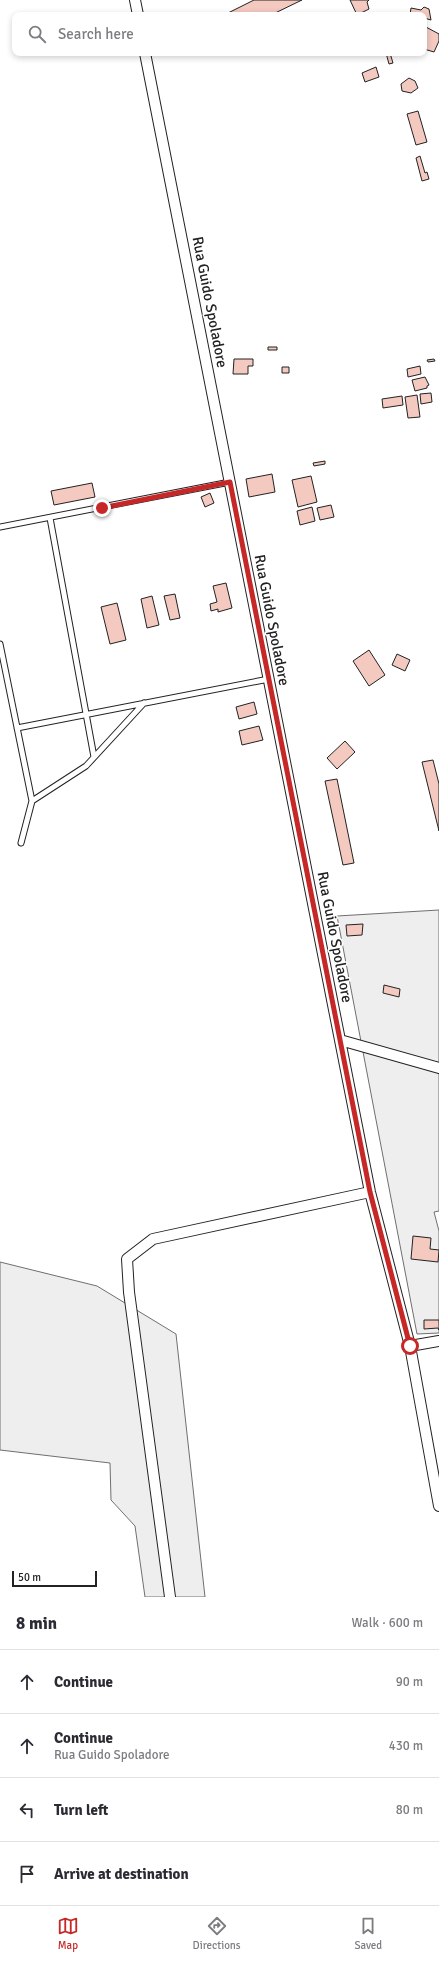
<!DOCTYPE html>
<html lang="en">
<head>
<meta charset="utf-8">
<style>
	:root { --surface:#fff; --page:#f2f2f3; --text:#2b2b33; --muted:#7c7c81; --line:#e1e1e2; --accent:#c62828 }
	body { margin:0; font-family:Signika,sans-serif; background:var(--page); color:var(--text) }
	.scale { position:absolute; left:12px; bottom:10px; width:85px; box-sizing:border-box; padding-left:4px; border:2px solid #222; border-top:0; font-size:11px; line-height:14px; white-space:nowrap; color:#222; -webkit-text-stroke:3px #fff; paint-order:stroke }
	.stop { position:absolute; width:12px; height:12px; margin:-9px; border:3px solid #c62828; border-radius:50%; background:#fff }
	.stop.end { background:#c62828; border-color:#fff; box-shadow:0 1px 4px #0008 }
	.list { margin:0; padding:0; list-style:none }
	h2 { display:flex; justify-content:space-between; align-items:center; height:52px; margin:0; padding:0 16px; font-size:17px }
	h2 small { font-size:13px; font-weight:400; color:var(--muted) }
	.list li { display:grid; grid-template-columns:26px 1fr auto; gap:12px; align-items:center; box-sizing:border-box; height:64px; padding:0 16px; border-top:1px solid var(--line) }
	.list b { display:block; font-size:15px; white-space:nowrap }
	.list p { margin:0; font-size:13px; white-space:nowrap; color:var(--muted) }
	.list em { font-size:13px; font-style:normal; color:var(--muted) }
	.icon { flex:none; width:22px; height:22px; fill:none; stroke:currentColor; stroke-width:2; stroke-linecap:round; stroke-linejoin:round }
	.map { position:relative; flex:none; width:439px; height:1597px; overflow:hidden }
	.search { position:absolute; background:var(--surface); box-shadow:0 2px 6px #0003; left:12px; right:12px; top:12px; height:44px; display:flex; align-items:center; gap:10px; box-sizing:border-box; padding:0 14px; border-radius:8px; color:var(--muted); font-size:15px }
	.sheet { height:308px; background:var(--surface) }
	nav { display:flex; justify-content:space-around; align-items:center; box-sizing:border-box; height:56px; border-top:1px solid var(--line); background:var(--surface); font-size:11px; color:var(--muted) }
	nav a { display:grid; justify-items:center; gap:2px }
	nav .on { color:var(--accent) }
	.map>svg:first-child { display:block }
	.green { fill:#eee; stroke:#6f6f6f }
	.building { fill:#f3c9c0; stroke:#222 }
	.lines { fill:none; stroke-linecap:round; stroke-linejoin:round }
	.lane-casing { stroke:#222; stroke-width:7 }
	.street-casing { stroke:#222; stroke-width:12 }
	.lane { stroke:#fff; stroke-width:5 }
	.street { stroke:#fff; stroke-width:10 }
	.route { stroke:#c62828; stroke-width:5 }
	.labels { text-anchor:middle; stroke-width:3; stroke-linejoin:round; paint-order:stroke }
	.street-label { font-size:15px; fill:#222; stroke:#fff }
</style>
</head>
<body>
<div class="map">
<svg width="439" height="1597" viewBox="0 0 439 1597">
	<rect width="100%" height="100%" fill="#fff"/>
	<path class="green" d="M439,910V1211L434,1212L439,1231V1333L417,1334L337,916Z
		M0,1262L97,1286L176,1334L205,1597H145L135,1526L111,1500L110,1463L0,1450Z"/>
	<path class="building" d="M254,0H302L271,15H229L228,13Z
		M350,0H369L367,2L369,9L357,15Z
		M424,7L429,9L431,20L424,18V15H410L411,8L421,10Z
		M426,27L439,34V41L434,52L424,49V29Z
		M386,53H390L393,63L389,64Z
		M376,67L379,77L365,82L362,73Z
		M409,78L415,81L418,88L411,93L402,91L401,84Z
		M418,111L427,142L416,145L407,114Z
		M420,156L425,173L427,172L429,179L422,181L416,158Z
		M268,347H277V350H268Z
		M234,359H253V366H248V374H233Z
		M434,359L435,361L428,362L427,360Z
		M420,366L421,374L408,377L407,369Z
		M282,367H289V373H282Z
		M425,377L429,385L427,386V388L415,391L412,380Z
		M431,393L432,402L421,404L420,394Z
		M417,395L420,417L408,418L405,397Z
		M402,396L403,405L383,408L382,399Z
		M325,461V464L314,466L313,463Z
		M272,474L275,492L249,497L246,479Z
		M311,476L317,502L298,507L292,480Z
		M92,483L95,497L54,505L51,491Z
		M210,493L214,503L205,507L201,497Z
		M331,505L334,517L320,520L317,508Z
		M312,507L315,521L300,525L297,511Z
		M226,583L232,608L218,612V609L211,611L210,604L217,602L213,586Z
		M175,594L180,618L170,620L164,596Z
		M152,596L159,625L147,628L141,599Z
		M117,603L126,640L110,644L101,607Z
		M369,650L385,675L369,686L353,661Z
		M397,654L410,660L405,671L392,665Z
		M254,702L257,714L239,719L236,707Z
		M259,726L263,740L242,745L239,731Z
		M345,741L355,752L337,769L327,758Z
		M433,760L439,784V831L422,762Z
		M337,779L354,863L343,865L325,781Z
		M363,924L362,935L347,936L346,925Z
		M384,985L400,989L399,997L383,993Z
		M413,1236L431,1238L430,1249L439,1250L438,1262L411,1259Z
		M424,1320H439V1330L438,1328L424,1329Z"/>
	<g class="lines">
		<g class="lane-casing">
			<path id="lane" d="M50,518L94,757
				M0,527L230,482
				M0,644L32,801
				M17,728L269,679
				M21,843L32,801L86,766L144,703"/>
		</g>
		<g class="street-casing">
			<path id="street" d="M135,0L138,15
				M145,53L370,1192L410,1346L439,1506
				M340,1040L439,1068
				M410,1346L439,1341
				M170,1597L129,1292L127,1259L153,1239L370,1192"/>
		</g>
		<use href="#lane" class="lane"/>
		<use href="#street" class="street"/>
	</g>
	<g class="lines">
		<path class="route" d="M102,508L230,482L370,1192L410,1346"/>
	</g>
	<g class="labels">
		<g class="street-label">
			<text transform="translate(210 302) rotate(79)" y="5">Rua Guido Spoladore</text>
			<text transform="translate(272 620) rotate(79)" y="5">Rua Guido Spoladore</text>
			<text transform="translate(335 937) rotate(79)" y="5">Rua Guido Spoladore</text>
		</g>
	</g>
</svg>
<div class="scale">50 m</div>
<div class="stop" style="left:410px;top:1346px"></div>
<div class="stop end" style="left:102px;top:508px"></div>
<div class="search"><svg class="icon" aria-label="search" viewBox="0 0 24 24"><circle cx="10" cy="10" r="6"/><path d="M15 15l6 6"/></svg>Search here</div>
</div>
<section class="sheet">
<h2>8 min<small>Walk · 600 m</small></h2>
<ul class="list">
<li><svg class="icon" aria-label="ahead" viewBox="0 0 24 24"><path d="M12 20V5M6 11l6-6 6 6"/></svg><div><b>Continue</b></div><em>90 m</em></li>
<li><svg class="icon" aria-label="ahead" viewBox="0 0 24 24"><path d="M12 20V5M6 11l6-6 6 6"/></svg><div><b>Continue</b><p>Rua Guido Spoladore</p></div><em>430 m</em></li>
<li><svg class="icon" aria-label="left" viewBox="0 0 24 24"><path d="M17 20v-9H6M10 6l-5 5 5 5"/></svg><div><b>Turn left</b></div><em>80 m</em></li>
<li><svg class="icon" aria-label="arrive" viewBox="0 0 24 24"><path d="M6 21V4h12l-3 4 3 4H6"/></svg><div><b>Arrive at destination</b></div></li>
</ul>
</section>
<nav>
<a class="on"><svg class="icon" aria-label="map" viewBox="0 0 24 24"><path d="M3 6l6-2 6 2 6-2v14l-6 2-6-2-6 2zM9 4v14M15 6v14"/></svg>Map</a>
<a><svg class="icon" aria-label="directions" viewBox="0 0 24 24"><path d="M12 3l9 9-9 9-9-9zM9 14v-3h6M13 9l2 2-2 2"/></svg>Directions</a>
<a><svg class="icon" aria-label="saved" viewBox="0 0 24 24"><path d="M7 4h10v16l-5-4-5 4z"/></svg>Saved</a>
</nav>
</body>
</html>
